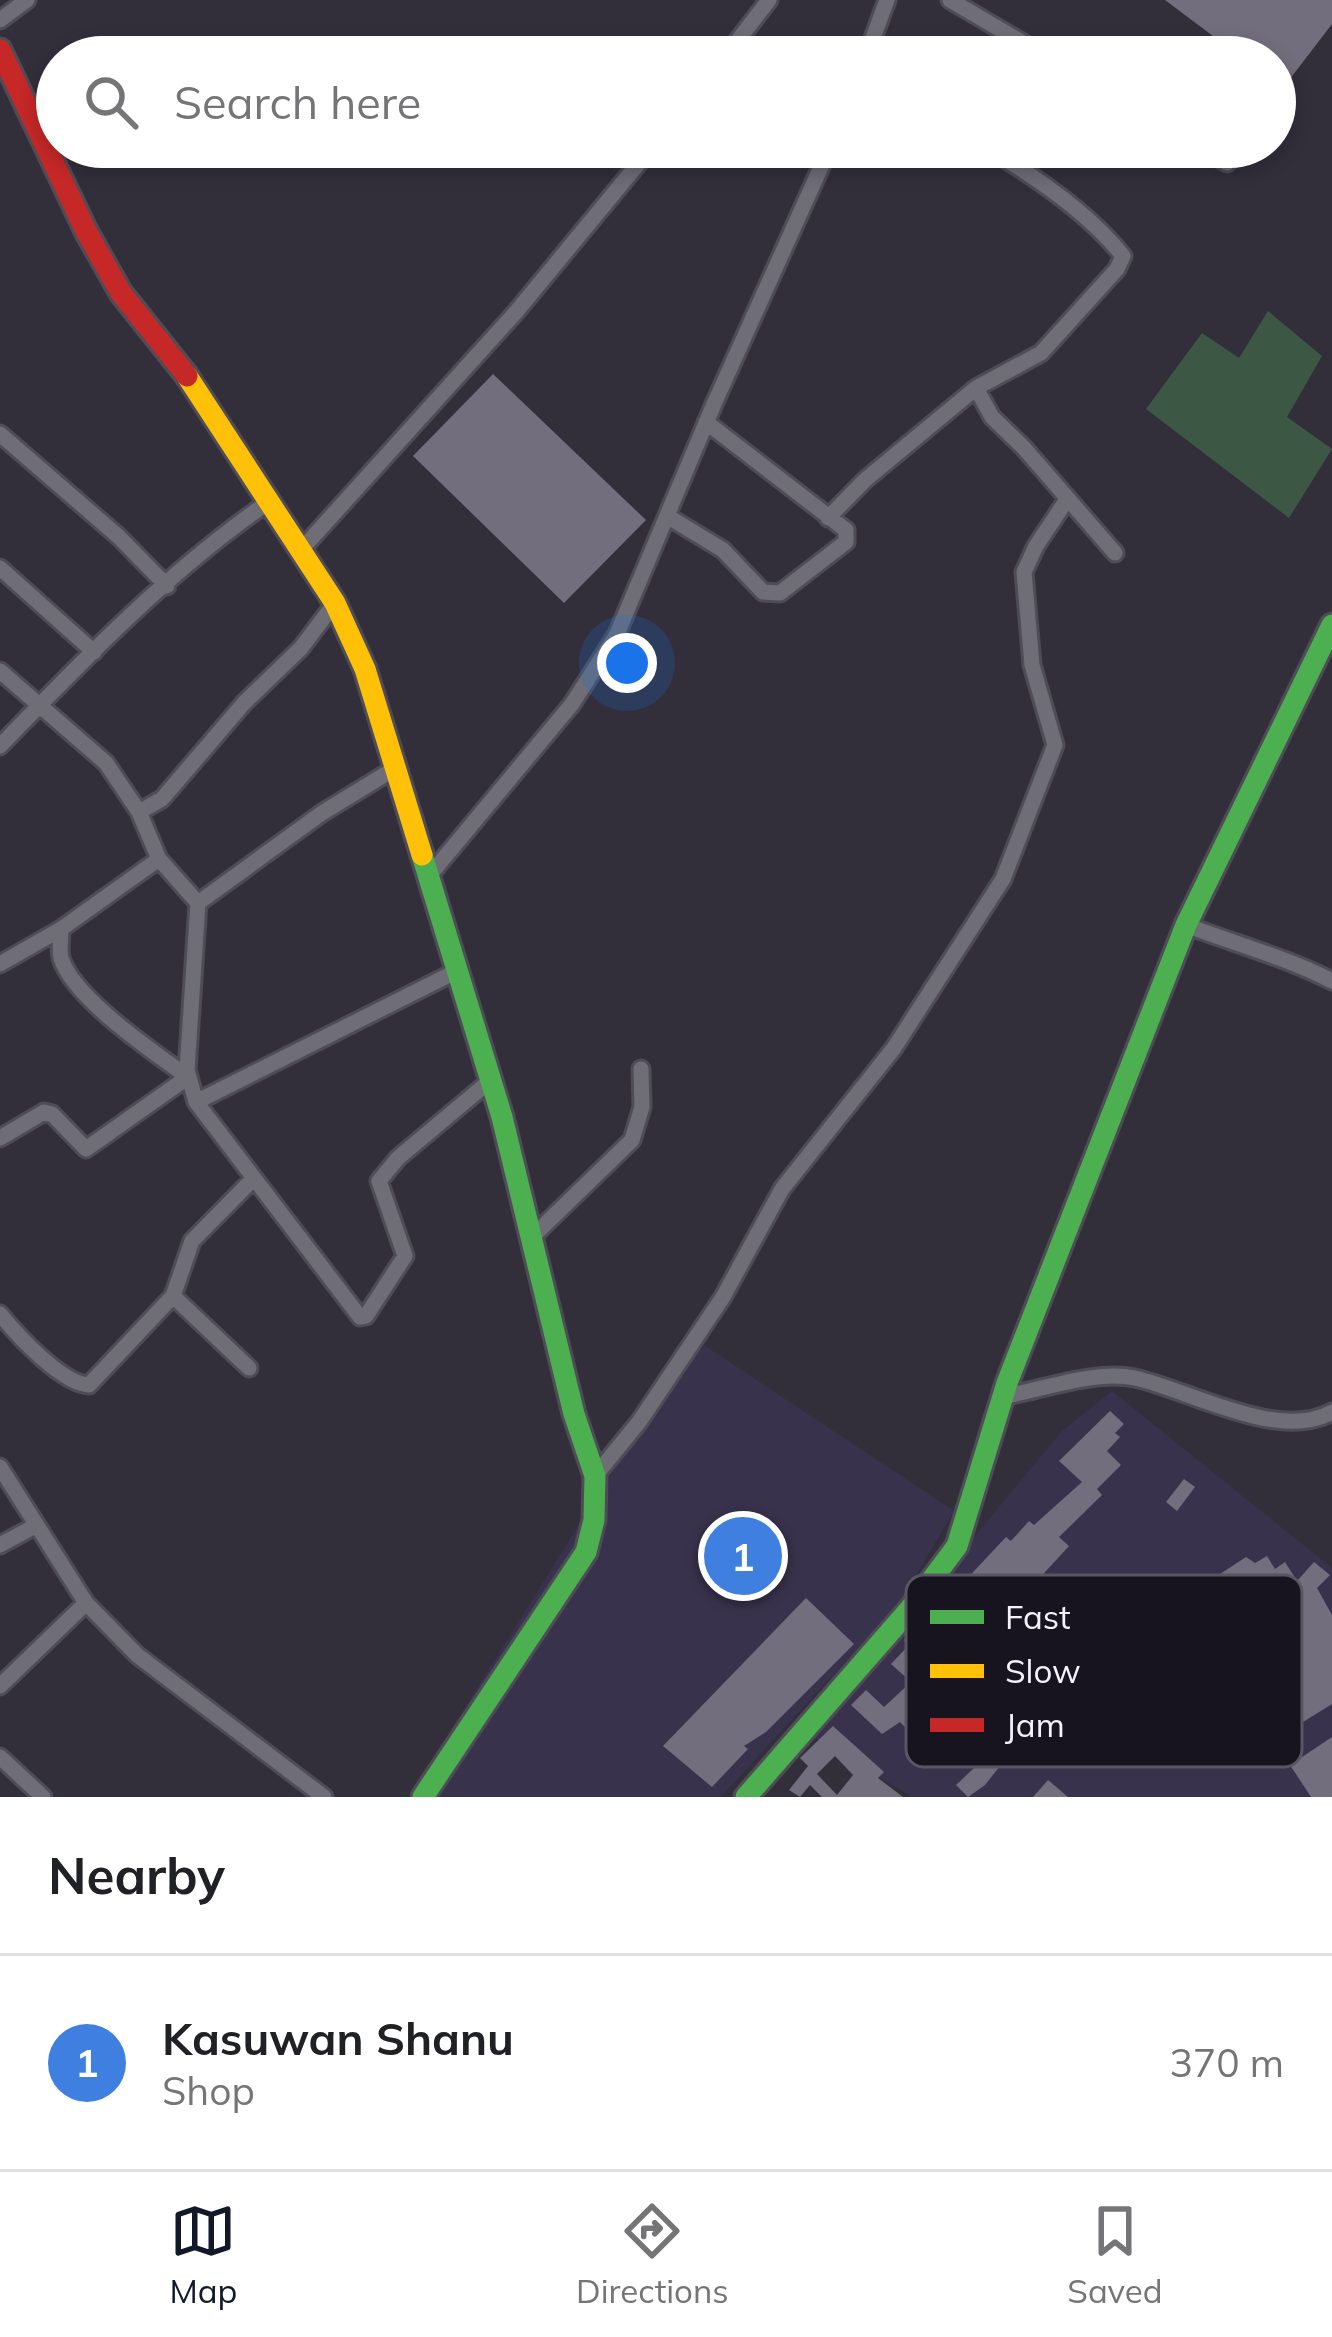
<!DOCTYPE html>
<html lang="en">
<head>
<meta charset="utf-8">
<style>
	:root { --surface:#fff; --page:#f2f2f2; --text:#202124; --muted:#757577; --line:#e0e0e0; --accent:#111827 }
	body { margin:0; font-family:Mulish,sans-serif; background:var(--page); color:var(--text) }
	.you { position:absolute; left:627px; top:663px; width:42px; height:42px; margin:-30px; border:9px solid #fff; border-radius:50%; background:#1a73e8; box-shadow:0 0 0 18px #1a73e833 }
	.badge { display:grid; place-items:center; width:78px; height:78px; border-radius:50%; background:var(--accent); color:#fff; font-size:39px; font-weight:700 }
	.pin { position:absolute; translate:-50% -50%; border:6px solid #fff; box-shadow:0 3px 12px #0006 }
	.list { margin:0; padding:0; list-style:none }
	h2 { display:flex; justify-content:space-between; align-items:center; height:156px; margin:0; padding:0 48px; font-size:51px }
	h2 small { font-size:39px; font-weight:400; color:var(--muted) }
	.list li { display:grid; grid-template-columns:78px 1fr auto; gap:36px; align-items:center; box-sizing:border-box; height:216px; padding:0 48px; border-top:3px solid var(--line) }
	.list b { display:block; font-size:45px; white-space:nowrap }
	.list p { margin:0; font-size:39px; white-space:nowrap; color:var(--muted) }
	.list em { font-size:39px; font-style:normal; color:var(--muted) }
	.icon { flex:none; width:66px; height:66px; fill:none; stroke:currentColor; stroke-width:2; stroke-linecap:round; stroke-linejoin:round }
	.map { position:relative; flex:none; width:1332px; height:1797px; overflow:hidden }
	.search { position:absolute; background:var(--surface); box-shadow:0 6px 18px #0003; left:36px; right:36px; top:36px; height:132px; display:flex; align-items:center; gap:30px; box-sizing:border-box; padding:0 42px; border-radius:66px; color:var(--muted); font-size:45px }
	.sheet { height:372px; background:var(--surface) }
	nav { display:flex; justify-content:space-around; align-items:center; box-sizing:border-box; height:168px; border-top:3px solid var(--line); background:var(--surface); font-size:33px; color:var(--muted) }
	nav a { display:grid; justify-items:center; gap:6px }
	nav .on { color:var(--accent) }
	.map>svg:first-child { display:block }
	.built { fill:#39324c }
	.green { fill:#3c5844 }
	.building { fill:#736e7e; fill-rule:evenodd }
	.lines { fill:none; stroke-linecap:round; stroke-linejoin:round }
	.street-casing { stroke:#4e4c56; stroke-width:21 }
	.fast-casing { stroke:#4e4c56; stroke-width:27 }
	.slow-casing { stroke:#4e4c56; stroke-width:27 }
	.jam-casing { stroke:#4e4c56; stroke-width:27 }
	.street { stroke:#6f6d76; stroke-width:15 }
	.fast { stroke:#4caf50; stroke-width:21 }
	.slow { stroke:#ffc107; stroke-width:21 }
	.jam { stroke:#c62828; stroke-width:21 }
	.key { fill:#17141f; stroke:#595662; stroke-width:3 }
	.key-label { font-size:33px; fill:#f4f1fe }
</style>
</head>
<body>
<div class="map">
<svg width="1332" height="1797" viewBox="0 0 1332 1797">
	<rect width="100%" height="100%" fill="#322f3b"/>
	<path class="built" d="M695,1339L954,1511L901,1601L721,1797H409Z
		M1112,1391L1332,1568V1797H912L810,1735L1062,1431Z"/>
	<path class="green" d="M1268,311L1322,356L1287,417L1332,449L1289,518L1146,409L1202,333L1239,358Z"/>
	<path class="building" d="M1165,0H1332V24L1283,88L1275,82V57H1241Z
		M493,374L646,520L564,603L413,456Z
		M1110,1411L1124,1424L1115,1433L1120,1437L1107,1451L1121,1465L1097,1489L1102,1495L1059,1537L1069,1546L1000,1621L962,1584L1006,1537L1011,1541L1029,1521L1034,1525L1082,1482L1059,1461Z
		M1184,1479L1195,1487L1177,1511L1166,1502Z
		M1267,1556L1275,1569L1285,1562L1297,1581L1314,1562L1330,1575L1317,1588L1332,1615V1704L1303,1722L1296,1711L1228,1758L1213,1737L1183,1758L1158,1722L1188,1701L1171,1676L1140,1696L1129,1681L1120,1687L1109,1672L1178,1610L1196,1626L1228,1602L1211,1580L1246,1557L1255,1563Z
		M806,1598L854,1644L766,1732L744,1746L748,1749L712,1787L663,1746Z
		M942,1611L971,1640L907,1703L923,1718L910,1732L900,1722L882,1734L851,1705L866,1690L884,1707L911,1682L891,1664L909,1645L904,1640L914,1629L919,1635Z
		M833,1726L884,1772L878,1778L903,1797H822L810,1785L800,1797L789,1790L808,1766L800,1758ZM835,1756L853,1775L837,1795L817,1774Z
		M1332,1737V1797H1311L1290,1765Z
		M972,1742L991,1751L999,1742L1011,1752L985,1785L968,1797L956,1785L974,1768L962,1763Z
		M1048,1780L1068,1797H1033Z"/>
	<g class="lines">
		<g class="street-casing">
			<path id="street" d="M950,0L1047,57
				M0,20L27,0
				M725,57L769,0
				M866,57L887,0
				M1199,147L1227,163
				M976,388L992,417L1024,448L1115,553
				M0,434L119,537L167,586
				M667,516L723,550L763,592L780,593L846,542V530L706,422
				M828,518L865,480L976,388L1041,353L1117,269L1123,256C1088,212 1033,175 985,147
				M301,550L516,312L652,147
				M0,568L94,652
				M0,671L106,763L139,812L159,859L198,903L187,1070L196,1102L360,1317L366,1316L405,1256L379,1181L398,1158L491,1080
				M0,746C83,660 171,569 270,501
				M139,812L162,799L244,703L301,648L335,603
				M429,876L572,704L617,634L714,404L830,147
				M198,903L322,813L397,767
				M1186,925C1235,944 1285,957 1332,981
				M0,964L61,929L159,859
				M196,1102L457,971
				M0,1138L44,1112L52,1114L86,1149L188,1077C155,1053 73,998 61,958C59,950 61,939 61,929
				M531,1238L632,1140L642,1107L641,1069
				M173,1296L249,1368
				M0,1314C17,1335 62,1384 89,1385L173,1296L192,1241L252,1180
				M1006,1396C1045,1389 1095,1370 1135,1378C1189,1390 1278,1442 1332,1412
				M0,1467L86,1603L137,1655L324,1797
				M595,1476L639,1422L723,1297L782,1189L894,1048L1003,879L1055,745L1032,665L1024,572L1036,546L1066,501
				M0,1545L35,1526
				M0,1686L86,1603
				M0,1757L43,1797"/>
		</g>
		<g class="fast-casing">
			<path id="fast" d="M422,855L502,1117L574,1414L595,1476L594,1520L586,1552L423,1797
				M746,1797L910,1609L957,1546L1007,1383L1186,925L1332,625"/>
		</g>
		<g class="slow-casing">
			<path id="slow" d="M187,376L335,603L365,669L422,855"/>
		</g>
		<g class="jam-casing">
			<path id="jam" d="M0,50L86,231L121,293L187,376"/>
		</g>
		<use href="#street" class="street"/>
		<use href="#fast" class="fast"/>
		<use href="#slow" class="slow"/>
		<use href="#jam" class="jam"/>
	</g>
	<rect x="906" y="1575" width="396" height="192" rx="18" class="key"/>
	<rect x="930" y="1610" width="54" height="14" fill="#4caf50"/>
	<rect x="930" y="1664" width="54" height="14" fill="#ffc107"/>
	<rect x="930" y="1718" width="54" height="14" fill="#c62828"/>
	<g class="key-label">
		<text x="1005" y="1629">Fast</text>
		<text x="1005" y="1683">Slow</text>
		<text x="1005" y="1737">Jam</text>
	</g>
</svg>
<div class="you"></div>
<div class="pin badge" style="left:743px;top:1556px;background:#3f7fe0">1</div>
<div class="search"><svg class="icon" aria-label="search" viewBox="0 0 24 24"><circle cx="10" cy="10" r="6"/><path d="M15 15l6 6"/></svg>Search here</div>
</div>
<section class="sheet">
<h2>Nearby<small></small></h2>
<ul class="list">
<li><span class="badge" style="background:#3f7fe0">1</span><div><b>Kasuwan Shanu</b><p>Shop</p></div><em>370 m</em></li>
</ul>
</section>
<nav>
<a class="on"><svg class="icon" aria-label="map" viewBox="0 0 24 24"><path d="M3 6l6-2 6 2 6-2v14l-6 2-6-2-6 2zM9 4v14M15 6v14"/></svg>Map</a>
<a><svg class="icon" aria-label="directions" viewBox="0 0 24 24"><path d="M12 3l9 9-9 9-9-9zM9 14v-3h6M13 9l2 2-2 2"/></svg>Directions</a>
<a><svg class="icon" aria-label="saved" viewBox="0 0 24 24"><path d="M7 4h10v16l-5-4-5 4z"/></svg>Saved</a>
</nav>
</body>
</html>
